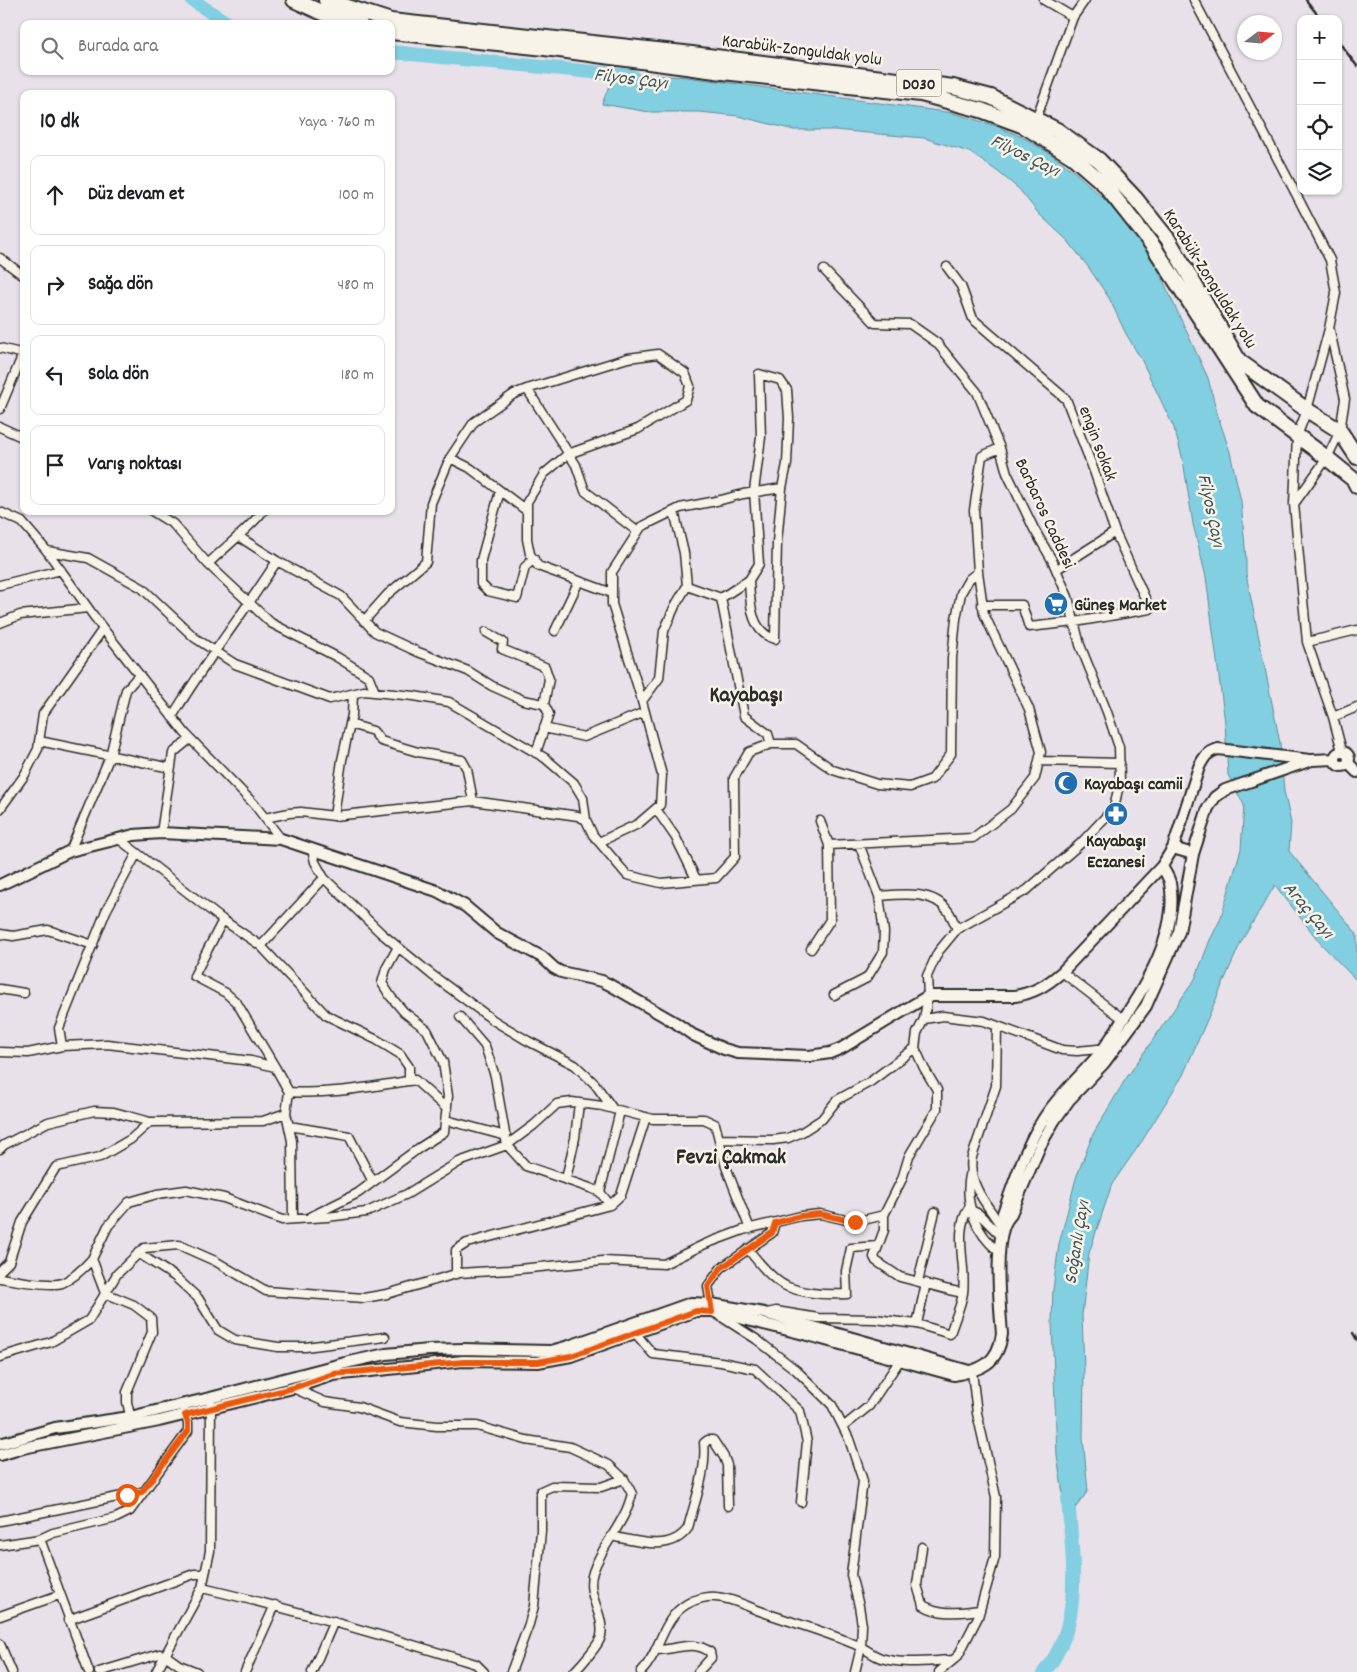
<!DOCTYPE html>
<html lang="tr">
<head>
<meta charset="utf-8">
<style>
	:root { --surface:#fff; --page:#f2f2f2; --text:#202124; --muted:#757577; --line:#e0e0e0 }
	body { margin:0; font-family:Dekko,sans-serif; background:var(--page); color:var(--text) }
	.controls { position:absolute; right:15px; top:15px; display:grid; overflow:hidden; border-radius:10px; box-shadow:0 1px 4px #0004 }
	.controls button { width:45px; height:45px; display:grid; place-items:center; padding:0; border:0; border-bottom:1px solid var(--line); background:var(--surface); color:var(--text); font:25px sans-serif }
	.compass { position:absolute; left:1237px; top:15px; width:45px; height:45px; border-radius:50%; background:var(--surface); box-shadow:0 1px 4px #0004; rotate:74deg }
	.stop { position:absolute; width:15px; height:15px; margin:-11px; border:4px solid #ea580c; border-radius:50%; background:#fff }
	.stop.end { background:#ea580c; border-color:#fff; box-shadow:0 1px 5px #0008 }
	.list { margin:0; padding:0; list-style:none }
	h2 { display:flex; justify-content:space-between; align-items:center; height:65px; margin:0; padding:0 20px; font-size:21px }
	h2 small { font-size:16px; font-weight:400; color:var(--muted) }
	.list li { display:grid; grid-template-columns:32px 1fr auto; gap:15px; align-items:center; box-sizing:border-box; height:80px; margin:0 10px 10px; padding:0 10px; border:1px solid var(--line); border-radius:10px }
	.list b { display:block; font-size:19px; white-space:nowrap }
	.list em { font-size:16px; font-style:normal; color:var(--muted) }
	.icon { flex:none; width:28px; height:28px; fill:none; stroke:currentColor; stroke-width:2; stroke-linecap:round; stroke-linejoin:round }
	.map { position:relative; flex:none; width:1357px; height:1672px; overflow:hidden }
	.search { position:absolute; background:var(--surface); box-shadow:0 1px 4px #0004; left:20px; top:20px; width:375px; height:55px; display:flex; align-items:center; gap:12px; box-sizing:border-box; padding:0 18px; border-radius:10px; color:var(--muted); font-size:19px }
	.panel { position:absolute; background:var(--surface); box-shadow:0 1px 4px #0004; left:20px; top:90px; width:375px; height:425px; border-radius:10px }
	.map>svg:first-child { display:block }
	.water { fill:#81cfe0; stroke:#5f8d98 }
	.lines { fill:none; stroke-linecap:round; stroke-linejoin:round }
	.river { stroke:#81cfe0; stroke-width:14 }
	.street-casing { stroke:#2b2b2b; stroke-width:11 }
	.secondary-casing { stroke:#2b2b2b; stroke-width:14 }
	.highway-casing { stroke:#2b2b2b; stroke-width:18 }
	.street { stroke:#f7f3e8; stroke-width:8 }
	.secondary { stroke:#f7f3e8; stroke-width:10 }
	.highway { stroke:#f7f3e8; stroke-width:14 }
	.rail { stroke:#2b2b2b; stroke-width:2.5 }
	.route { stroke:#ea580c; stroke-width:6 }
	.labels { text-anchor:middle; stroke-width:5; stroke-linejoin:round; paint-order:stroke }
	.shield { fill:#f7f3e8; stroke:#686764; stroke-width:1 }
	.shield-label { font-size:16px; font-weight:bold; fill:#2b2b2b }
	.street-label { font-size:18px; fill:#2b2b2b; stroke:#f7f3e8 }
	.poi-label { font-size:18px; font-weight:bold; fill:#2b2b2b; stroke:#f7f3e8; text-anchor:start }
	.water-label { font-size:19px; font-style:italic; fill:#405458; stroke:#f7f3e8 }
	.district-label { font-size:22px; font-weight:bold; fill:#2b2b2b; stroke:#f7f3e8 }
</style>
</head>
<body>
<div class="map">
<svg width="1357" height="1672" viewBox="0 0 1357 1672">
	<rect width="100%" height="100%" fill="#e8e1e9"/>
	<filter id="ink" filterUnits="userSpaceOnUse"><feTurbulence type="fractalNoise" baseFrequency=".02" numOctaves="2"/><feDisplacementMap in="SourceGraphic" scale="10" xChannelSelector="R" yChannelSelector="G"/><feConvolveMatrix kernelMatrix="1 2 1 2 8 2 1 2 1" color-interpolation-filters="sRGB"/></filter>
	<g filter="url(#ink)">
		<path class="water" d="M614,73L687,77L953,113L996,126L1022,137L1051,154L1077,174L1104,199L1129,226L1155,263L1208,378L1217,413L1230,452L1241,501L1246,559V574L1280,743L1284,791L1291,823L1289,851L1357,934V981L1321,944L1275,885L1241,942L1183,1075L1142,1141L1112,1184L1089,1253L1082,1315L1084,1369L1083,1438L1088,1491L1067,1519L1057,1456L1052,1322L1053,1289L1059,1244L1076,1178L1093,1134L1125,1080L1195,979L1210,940L1220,920L1241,849L1244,805L1228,775L1225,723L1206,577L1193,524L1183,460L1174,428L1142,361L1125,332L1109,298L1089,268L1068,241L1039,214L1019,189L997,171L969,152L924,138L834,130H794L738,116L700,112H649L602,104Z"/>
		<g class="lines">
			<path class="river" d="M192,0L229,24
				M391,52L632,76
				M1044,1672C1085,1624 1072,1556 1068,1498"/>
			<g class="street-casing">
				<path id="street" d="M1044,0L1073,17L1085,0
					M1194,0L1296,194L1330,260L1336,293L1329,329L1307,410L1297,436L1294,504L1307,642L1333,717L1342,751
					M1036,119L1073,17
					M0,258L24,276
					M947,267L961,286L973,319L1066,399L1094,471L1115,532L1150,609L1075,622L1029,627L1022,605H982
					M824,270L875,323L910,324L937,343L977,392L1000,448L1007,473L1034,529L1052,560L1068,597L1080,645L1107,712L1119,747L1120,780L1114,808L1080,844L1027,890L957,929L938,952L927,976L928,996L924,1019
					M0,348L24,354
					M527,389L576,465L585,491L638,532
					M0,409L23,354
					M0,427L24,438
					M450,458L470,468L527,511
					M500,491L481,560V584L488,591L517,598L525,567L534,559
					M1294,504L1327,458L1340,431L1345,399L1330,331
					M152,511L173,524L208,564L271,623L337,657L369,677L375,692
					M0,512L22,522L47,551L101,626L185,733L254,804L281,839
					M238,536L277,561L341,596L375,632L418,652L468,671L492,686L523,700L544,704L549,714L536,753
					M47,551L88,558L142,588L195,638L235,664L330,699L364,691L414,696L449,702L545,758L574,783L583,798L586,820L593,835L627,875L661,883L716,878L735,857L734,778L749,752L771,744H796L833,770L877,784L910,787L932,779L951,754L952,658L956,619L961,593L969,579L978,572
					M208,564C226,546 247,531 263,511
					M1057,569L1115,532
					M0,585L61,570
					M687,586L721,598L744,716L768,734L771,744
					M721,598L749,580L759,564L754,491L761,437L759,374L780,380L787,390L789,418L787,464L782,488L777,542L775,639C750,632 750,601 749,580
					M364,621L388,594L426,562L431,503L450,458L474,422L514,394L527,389L628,358L658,354L685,373L690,386L686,400L638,429L568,454L544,474L527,502V539L530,554L538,566L612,593
					M0,623L20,615L88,608
					M555,631L579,581
					M486,632L503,642L502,649L545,667L549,679L544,704
					M1307,642L1357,630
					M642,701L659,678L664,631L675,606L687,586L684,553L674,511
					M172,717C204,663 243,614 277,561
					M1333,717L1357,707
					M350,724L373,731L381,741L418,752L462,760L467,769L473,801
					M544,728L584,737L645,712
					M39,741L171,768
					M1039,761L1120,763
					M0,809L24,776L38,749L43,714L103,629
					M656,809L676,838L696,879
					M334,816L342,760L352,715L353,694
					M265,818L289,813L301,812L334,816L473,801L578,816L586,820
					M161,833L173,753L190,739
					M119,839L223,920L261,946L326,1015L377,1040L400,1054L409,1067V1081
					M599,842L638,824L660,805L662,775L640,694L612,604V572L641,527L680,508L721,500L743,494L782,488
					M829,845L973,838L1011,809L1035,778L1041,752L1029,709L984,614L978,572L974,510L982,456L1000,448
					M312,849L315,862L324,878L381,933L432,975L493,1020L528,1041L575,1065L595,1084L613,1109
					M70,851L110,756L126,690L139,675
					M879,896C901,894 933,890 948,911C952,916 954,923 957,929
					M223,920L194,976L226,993L237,1003L275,1067
					M0,934L13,936L48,930L93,945
					M261,946L324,878
					M811,949L830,920L829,845L820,821
					M1062,972L1123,1019
					M0,989L24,993
					M834,995L867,978L883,952L884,932L879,896L859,844
					M460,1017L485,1046L495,1076L507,1145L526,1166L590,1188L600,1192L610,1205
					M997,1026L996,1086L972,1157C967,1184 988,1206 1002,1227
					M62,1046L59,1028L106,911L137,853
					M0,1052L28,1053L62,1046L107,1044L251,1061L275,1067L289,1092
					M286,1113L292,1141L293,1219
					M446,1120L506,1136
					M289,1126L349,1136L373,1182
					M719,1139L773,1140L788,1138L802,1132L822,1119L837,1100L870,1082L915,1048
					M0,1149L4,1145L48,1122L94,1111L114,1112L150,1122
					M970,1175C964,1204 976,1233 998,1251
					M566,1179L575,1138L579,1103
					M600,1192L620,1111
					M973,1211L979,1214L1000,1235
					M884,1215V1230L874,1257L876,1261L900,1277L949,1290L963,1293
					M310,1217L358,1193L419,1148L444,1132L448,1096L443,1062L427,1030L404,1012L391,997L382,983L386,969L398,947
					M775,1223L772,1233L721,1268L708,1286L712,1311L756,1339L796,1370L832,1405L849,1439L863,1481L851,1575L859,1606L862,1625L861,1647L855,1672
					M748,1249C758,1262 773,1281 788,1287C806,1294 829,1295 847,1294L846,1271L851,1248L878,1246
					M138,1253L174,1276L198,1298L218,1330L235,1340L278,1347H305L385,1337
					M0,1271L9,1262L22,1222L56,1167L100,1157L131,1139L150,1122L263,1121L286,1113L289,1092C332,1095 373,1086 415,1080L447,1109
					M456,1274V1250L467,1243L610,1205L621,1195L646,1117
					M0,1278C13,1280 51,1287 62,1283C74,1278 84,1268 92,1259
					M918,1281L935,1212
					M767,1313L776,1311L818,1318L875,1319L917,1324L950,1334C954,1321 961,1306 963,1293C967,1264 952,1232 970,1206
					M917,1324L926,1283
					M636,1334L653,1354L721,1362L755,1369L800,1411L807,1442L801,1502
					M0,1357L51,1342L89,1320L117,1274L144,1248L179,1245L215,1261L266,1291L364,1298L387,1294L459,1273L509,1270L603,1261L664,1264L705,1244L743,1230L801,1216L820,1214L855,1222L884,1215L902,1179L909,1156L937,1109V1090L924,1068L915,1048L917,1033L924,1019L943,1016L984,1021L1062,1050L1077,1051L1098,1049L1106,1052
					M293,1388L325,1402L359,1407L400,1422L437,1426H477L526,1440L570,1447L609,1465L624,1479L632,1494C630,1501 628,1508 624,1515C614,1535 600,1551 593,1572C585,1595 605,1614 601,1636C600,1644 580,1666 574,1672
					M131,1420L127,1402V1392L152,1332L151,1318L134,1305L105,1293L92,1259L108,1226L129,1202L157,1194L186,1190L224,1198L282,1220L327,1217L367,1212L407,1194L459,1162L507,1145L534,1125L557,1104L572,1102L602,1106L653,1119H704L715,1124L726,1167L750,1229
					M843,1427L869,1406L900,1360
					M0,1521L142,1492
					M611,1536C636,1541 671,1553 688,1528C695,1500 707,1471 704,1443L708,1440H713L724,1457L727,1465L728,1506
					M40,1539L89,1672
					M0,1545L40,1539L53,1533L116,1518L130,1511L188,1431V1423L183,1405
					M922,1547L917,1585L923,1605C941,1616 961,1612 980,1610
					M202,1588C294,1609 385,1636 476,1664L484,1672
					M0,1616L59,1595
					M68,1620L194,1574H204
					M0,1644L12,1672
					M657,1650C677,1650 692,1639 710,1652L711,1658L698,1672
					M99,1672L159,1654L165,1655L179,1665L197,1672
					M156,1672L202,1588L210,1551L211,1404
					M245,1672L275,1605
					M312,1672L334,1621
					M511,1672L529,1624L534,1606L541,1531V1491L552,1486L601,1487L624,1479
					M641,1672C661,1652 661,1619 687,1604C695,1599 707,1596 716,1597C732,1598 746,1606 760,1611C793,1623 828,1632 861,1647C867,1650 874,1656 881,1658C904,1665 929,1661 953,1660
					M939,1672L958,1656L978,1617L995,1557L996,1497L977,1413L972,1372"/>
			</g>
			<g class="secondary-casing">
				<path id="secondary" d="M1335 759a7 7 0 1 1 14 0a7 7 0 1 1-14 0Z
					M1348,763L1357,772
					M1173,848L1193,854
					M0,885L70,851L134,835L161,833L281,839L437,891L465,906L497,933L542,957L554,968L561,972L602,981L610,985L676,1023L693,1035L724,1049L738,1053L809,1056L830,1053L842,1048L928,996H1015C1034,993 1047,985 1062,972L1162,866L1173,848L1199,767C1204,757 1207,752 1218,749L1310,760
					M1005,1221L1003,1213C1015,1181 1025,1147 1044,1118C1059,1094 1082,1075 1101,1052C1108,1043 1114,1033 1120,1024C1146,986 1179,931 1170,883C1169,877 1164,871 1162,866
					M0,1444L55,1428L130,1417L210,1398L345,1363L386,1354L429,1350L463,1349L551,1351L569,1346L691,1303L711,1304L764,1313L969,1371
					M0,1455L23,1448L159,1421L293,1388L333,1375L463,1361L538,1362L571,1356L696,1311H712L800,1333L954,1375C981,1370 998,1364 1002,1334C1000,1308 992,1234 1010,1216L1040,1146L1054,1121L1069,1100L1104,1063L1146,1006L1179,932L1193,854L1208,808L1215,797L1225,790L1312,760L1335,759"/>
			</g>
			<g class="highway-casing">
				<path id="highway" d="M294,0L325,14L360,24
					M326,0L391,21L684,53L953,87L991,97L1057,130L1099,160L1136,199L1168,239L1239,361L1307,410L1340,431L1357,457
					M391,32L545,48L723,72L921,94L981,110L1024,126L1073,157L1104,184L1153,246L1257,406L1327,458L1354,480L1357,486"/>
			</g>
			<use href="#street" class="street"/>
			<use href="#secondary" class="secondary"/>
			<use href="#highway" class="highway"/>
			<path class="rail" d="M1306,0L1321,19
				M1338,41L1357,66
				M1353,1333L1357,1340"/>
		</g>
	</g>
	<g class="lines" filter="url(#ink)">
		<path class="route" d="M127,1495L142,1492L188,1431V1423L185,1415L293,1388L333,1374L463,1362H538L571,1356L696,1311L712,1312L708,1286L721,1268L772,1233L775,1223L801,1216L820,1214L855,1222"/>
	</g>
	<defs>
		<g id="supermarket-disc" transform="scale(1.25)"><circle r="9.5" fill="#1f6fb2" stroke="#f7f3e8"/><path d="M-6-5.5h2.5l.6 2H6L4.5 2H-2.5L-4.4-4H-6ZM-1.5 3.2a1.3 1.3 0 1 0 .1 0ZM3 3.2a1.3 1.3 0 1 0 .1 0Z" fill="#fff"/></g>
		<g id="mosque-disc" transform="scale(1.25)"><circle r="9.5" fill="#1f6fb2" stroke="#f7f3e8"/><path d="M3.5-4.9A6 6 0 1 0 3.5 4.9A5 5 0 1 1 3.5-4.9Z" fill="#fff"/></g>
		<g id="pharmacy-disc" transform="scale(1.25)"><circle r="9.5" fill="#1f6fb2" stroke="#f7f3e8"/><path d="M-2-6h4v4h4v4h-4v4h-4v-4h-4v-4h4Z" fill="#fff"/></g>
	</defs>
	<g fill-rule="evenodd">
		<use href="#supermarket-disc" x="1056" y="604"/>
		<use href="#mosque-disc" x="1066" y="783"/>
		<use href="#pharmacy-disc" x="1116" y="814"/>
	</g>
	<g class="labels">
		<rect class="shield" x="896.5" y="69.5" width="45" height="27" rx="4"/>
		<g class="shield-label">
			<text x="919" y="89">D030</text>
		</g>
		<g class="street-label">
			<text transform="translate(802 49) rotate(7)" y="6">Karabük-Zonguldak yolu</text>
			<text transform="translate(1211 278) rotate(58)" y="6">Karabük-Zonguldak yolu</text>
			<text transform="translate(1099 443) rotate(69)" y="6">engin sokak</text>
			<text transform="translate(1046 513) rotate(65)" y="6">Barbaros Caddesi</text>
		</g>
		<g class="poi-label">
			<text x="1074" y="610">Güneş Market</text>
			<text x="1084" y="789">Kayabaşı camii</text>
			<text x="1116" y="846" text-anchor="middle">Kayabaşı<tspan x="1116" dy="21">Eczanesi</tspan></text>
		</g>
		<g class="water-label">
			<text transform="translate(631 77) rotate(7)" y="7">Filyos Çayı</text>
			<text transform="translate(1026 154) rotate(26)" y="7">Filyos Çayı</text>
			<text transform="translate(1213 510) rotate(78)" y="7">Filyos Çayı</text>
			<text transform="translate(1310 909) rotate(50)" y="7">Araç Çayı</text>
			<text transform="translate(1075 1242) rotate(-81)" y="7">Soğanlı Çayı</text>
		</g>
		<g class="district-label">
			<text x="746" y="701">Kayabaşı</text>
			<text x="731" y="1163">Fevzi Çakmak</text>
		</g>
	</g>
</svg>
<div class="controls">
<button>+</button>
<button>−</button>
<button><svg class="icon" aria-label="locate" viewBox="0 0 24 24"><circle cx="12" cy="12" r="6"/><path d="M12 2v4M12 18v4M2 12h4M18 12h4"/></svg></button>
<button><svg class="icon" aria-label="layers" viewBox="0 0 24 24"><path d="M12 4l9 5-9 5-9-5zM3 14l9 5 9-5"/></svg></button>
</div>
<svg class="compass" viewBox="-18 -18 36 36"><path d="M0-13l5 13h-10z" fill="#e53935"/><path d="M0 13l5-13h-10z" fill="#757577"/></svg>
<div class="stop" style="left:127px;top:1495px"></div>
<div class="stop end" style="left:855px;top:1222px"></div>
<div class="search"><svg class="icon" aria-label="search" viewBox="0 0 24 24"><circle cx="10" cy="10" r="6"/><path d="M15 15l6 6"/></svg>Burada ara</div>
<section class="panel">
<h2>10 dk<small>Yaya · 760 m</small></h2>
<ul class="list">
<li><svg class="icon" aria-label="ahead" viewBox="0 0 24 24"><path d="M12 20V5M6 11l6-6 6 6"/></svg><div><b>Düz devam et</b></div><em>100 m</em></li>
<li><svg class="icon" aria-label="right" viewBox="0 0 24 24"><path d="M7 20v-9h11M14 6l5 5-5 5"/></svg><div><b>Sağa dön</b></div><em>480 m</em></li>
<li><svg class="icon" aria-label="left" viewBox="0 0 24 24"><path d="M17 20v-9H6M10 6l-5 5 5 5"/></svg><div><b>Sola dön</b></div><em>180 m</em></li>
<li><svg class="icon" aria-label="arrive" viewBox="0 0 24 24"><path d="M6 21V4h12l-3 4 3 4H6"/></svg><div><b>Varış noktası</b></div></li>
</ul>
</section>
</div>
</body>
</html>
